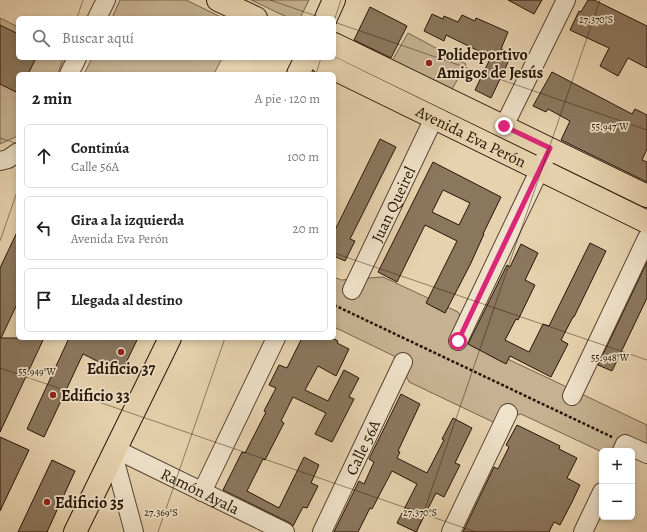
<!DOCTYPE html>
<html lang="es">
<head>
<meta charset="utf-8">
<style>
	:root { --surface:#fff; --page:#f2f2f2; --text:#222; --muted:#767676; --line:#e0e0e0 }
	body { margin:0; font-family:Alegreya,serif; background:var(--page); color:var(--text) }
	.controls { position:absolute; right:12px; bottom:12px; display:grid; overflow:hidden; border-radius:6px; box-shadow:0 2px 6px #0003 }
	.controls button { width:36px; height:36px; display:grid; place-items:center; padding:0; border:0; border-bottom:1px solid var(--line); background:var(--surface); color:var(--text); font:20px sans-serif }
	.stop { position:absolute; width:12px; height:12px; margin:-9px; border:3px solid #db2777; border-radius:50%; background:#fff }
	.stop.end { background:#db2777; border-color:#fff; box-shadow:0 1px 4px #0008 }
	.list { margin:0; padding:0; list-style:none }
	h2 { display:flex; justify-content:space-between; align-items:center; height:52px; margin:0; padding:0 16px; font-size:17px }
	h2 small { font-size:13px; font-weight:400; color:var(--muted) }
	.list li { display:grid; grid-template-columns:26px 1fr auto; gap:12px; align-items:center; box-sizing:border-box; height:64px; margin:0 8px 8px; padding:0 8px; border:1px solid var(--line); border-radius:6px }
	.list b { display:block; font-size:15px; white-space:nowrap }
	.list p { margin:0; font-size:13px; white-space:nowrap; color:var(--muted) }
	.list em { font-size:13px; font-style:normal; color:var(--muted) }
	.icon { flex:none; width:22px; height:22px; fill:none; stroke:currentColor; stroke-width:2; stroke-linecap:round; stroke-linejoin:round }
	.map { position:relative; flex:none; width:647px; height:532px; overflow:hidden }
	.search { position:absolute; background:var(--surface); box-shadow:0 2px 6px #0003; left:16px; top:16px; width:320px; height:44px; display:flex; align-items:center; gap:10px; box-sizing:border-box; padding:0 14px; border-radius:6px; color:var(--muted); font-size:15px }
	.panel { position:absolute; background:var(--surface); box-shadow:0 2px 6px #0003; left:16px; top:72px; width:320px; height:268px; border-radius:6px }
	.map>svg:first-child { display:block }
	.green { fill:#c6b292; stroke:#77644c }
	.building { fill:#8b775e; stroke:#281507; fill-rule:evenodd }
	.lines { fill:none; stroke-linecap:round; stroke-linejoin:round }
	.minor-casing { stroke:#584431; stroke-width:20 }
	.major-casing { stroke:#281507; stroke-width:24 }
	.path { stroke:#281507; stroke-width:2.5; stroke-dasharray:3 2; stroke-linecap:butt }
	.minor { stroke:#efe2ca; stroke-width:18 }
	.major { stroke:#e6d2ae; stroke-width:22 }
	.route { stroke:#db2777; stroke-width:5 }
	.ticks { fill:none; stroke:#281507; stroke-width:1; stroke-opacity:0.45 }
	.poi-dot { fill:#8f2418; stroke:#efe2ca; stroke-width:1.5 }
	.labels { text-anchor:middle; stroke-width:3.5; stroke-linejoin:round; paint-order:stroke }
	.poi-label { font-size:16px; font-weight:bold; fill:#281507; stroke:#efe2ca; text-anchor:start }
	.street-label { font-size:16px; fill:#281507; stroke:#efe2ca }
	.ticks-label { font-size:10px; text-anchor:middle; fill:#281507; stroke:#efe2ca; stroke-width:3.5; stroke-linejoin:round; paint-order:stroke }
</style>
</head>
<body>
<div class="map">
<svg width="647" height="532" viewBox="0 0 647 532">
	<rect width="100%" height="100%" fill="#e6d2ae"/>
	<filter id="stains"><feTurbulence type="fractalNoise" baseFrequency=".005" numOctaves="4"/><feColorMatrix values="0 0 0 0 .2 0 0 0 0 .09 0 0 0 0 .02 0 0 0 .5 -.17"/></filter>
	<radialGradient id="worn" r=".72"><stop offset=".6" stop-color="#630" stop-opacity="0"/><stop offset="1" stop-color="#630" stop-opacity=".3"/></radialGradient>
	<path class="green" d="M120,0H186L223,18H112Z
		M251,0H309L300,18H289Z
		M0,18L18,27V58H68L59,74H18V136L0,144Z
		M408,33L466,64L450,93L392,61Z
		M92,58H222L214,74H84Z
		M334,277L341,280L383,277L458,312L476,344L647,425V449L602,452L521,414L493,422L409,382L398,358L334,327Z"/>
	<path class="building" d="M508,0H542L534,14Z
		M588,0H594L647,26V68L628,58L618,76L600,66L609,48L570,30L579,11L581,12Z
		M370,7L407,26L391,58L354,40Z
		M432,14L443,19L444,16L458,22L462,15L475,21L476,18L508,32L501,49L512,54L491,98L475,90L491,57L446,35L444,41L424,31Z
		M0,25L18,34V58H36L28,74H18V93L0,84Z
		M552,72L632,114L635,109L647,115V149L642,160L647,162V182L561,140L570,121L548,109L546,112L533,106Z
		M380,139L396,147L350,239L355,241L345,261L334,256V232Z
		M433,162L501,197L483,234H484L470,265L445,313L426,303L457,241L425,225L397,282L378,272ZM443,190L470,203L459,225L432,212Z
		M18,230V302L1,338H44L0,432V268Z
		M590,243L606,251L574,317H573L561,340L568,344L551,377L510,356L506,364L468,344L507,265L510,267L521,244L538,253L525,280L535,285L518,320L516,319L505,340L529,352L543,324L549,326Z
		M647,262V298L612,371L598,365Z
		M69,338H138L121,373L83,354L44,437L27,429Z
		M302,338H332L338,341L337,343L349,349L336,376L318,366L305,390L328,401L344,370L359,378L349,397L354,399L332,442L315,434L326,413L293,397L281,421L284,423L265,460L263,459L247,491L279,508L304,457L319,465L311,483L318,486L307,508L303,507L293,526L290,523L223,490L242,452L245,453L266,412L264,411L276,388L269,385L279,365L287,368Z
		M401,394L420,404L398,451L400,452L397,458L427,473L444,440L442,439L453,418L472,428L455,463L460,465L444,497L436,493L416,532L397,523L417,484L392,471L372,509L370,508L358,532H334L359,481L364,484L374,462L369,459Z
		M517,425L560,446L559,449L577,458L567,478L580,485L572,502L560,525L554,522L549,532H463L494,467L498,469L509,447L506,445Z
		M0,437L29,450L0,511Z
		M52,460L75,471L47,532H18Z"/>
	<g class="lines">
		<g class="minor-casing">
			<g id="minor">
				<path d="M97,18L106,0"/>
				<path d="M69,74L77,58"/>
				<path d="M504,126L566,0"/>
				<path d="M0,161L8,159L18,152"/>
				<path id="s1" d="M352,290L434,118"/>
				<path d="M458,341L550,148"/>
				<path d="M572,396L647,238"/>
				<path id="s2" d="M115,449L285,532"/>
				<path d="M622,451L625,444L647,454"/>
				<path d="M113,454L134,532"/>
				<path d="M202,492L276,338"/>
				<path id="s3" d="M322,532L403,362"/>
				<path d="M451,532L508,413"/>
				<path d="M583,532L602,492"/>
			</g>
		</g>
		<g class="major-casing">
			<g id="major">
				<path d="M218,0L256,18"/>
				<path d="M326,18L334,0"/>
				<path d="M334,44L647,196"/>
				<path id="s4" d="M319,58L322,63L647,222"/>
				<path d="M298,74L306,58"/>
				<path d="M75,532L170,338"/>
			</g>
		</g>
		<path class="path" d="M334,305L612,437"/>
		<use href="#minor" class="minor"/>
		<use href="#major" class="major"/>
	</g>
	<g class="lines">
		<path class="route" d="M458,341L550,148L504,126"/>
	</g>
	<path class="ticks" d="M270,0L322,18M77,18L83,0M334,21L341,0M334,22L647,130M58,74L63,58M316,74L321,58M0,138L18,144M0,241L18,189M334,253L647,360M0,368L476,532M158,532L225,338M417,532L600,0"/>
	<g class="poi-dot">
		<circle cx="429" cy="63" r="4"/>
		<circle cx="121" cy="352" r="4"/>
		<circle cx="53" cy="395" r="4"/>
		<circle cx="47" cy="502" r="4"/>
	</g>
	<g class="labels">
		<g class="poi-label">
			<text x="437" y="60">Polideportivo<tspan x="437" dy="18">Amigos de Jesús</tspan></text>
			<text x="121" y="374" text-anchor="middle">Edificio 37</text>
			<text x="61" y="401">Edificio 33</text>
			<text x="55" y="508">Edificio 35</text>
		</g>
		<g class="street-label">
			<text dy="6" stroke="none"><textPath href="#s4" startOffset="172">Avenida Eva Perón</textPath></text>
			<text dy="6" stroke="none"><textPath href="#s1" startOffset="95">Juan Queirel</textPath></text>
			<text dy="6" stroke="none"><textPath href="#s3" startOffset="94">Calle 56A</textPath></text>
			<text dy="6" stroke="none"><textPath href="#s2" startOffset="95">Ramón Ayala</textPath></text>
		</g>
	</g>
	<g class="ticks-label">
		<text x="596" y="23">27.370°S</text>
		<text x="610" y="130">55.947°W</text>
		<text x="610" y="361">55.948°W</text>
		<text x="37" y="375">55.949°W</text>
		<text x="161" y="516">27.369°S</text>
		<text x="420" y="516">27.370°S</text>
	</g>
	<rect width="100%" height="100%" filter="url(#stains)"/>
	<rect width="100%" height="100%" fill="url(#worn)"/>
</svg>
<div class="controls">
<button>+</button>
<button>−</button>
</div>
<div class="stop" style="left:458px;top:341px"></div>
<div class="stop end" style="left:504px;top:126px"></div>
<div class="search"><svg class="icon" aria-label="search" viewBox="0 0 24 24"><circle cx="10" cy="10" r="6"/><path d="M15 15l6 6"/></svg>Buscar aquí</div>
<section class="panel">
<h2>2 min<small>A pie · 120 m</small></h2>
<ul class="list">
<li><svg class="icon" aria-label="ahead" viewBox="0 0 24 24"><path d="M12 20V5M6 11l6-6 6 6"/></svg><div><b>Continúa</b><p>Calle 56A</p></div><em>100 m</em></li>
<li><svg class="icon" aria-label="left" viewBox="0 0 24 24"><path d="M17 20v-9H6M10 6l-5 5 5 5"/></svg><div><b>Gira a la izquierda</b><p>Avenida Eva Perón</p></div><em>20 m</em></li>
<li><svg class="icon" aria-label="arrive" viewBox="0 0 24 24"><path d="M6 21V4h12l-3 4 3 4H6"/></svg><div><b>Llegada al destino</b></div></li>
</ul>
</section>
</div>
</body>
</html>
